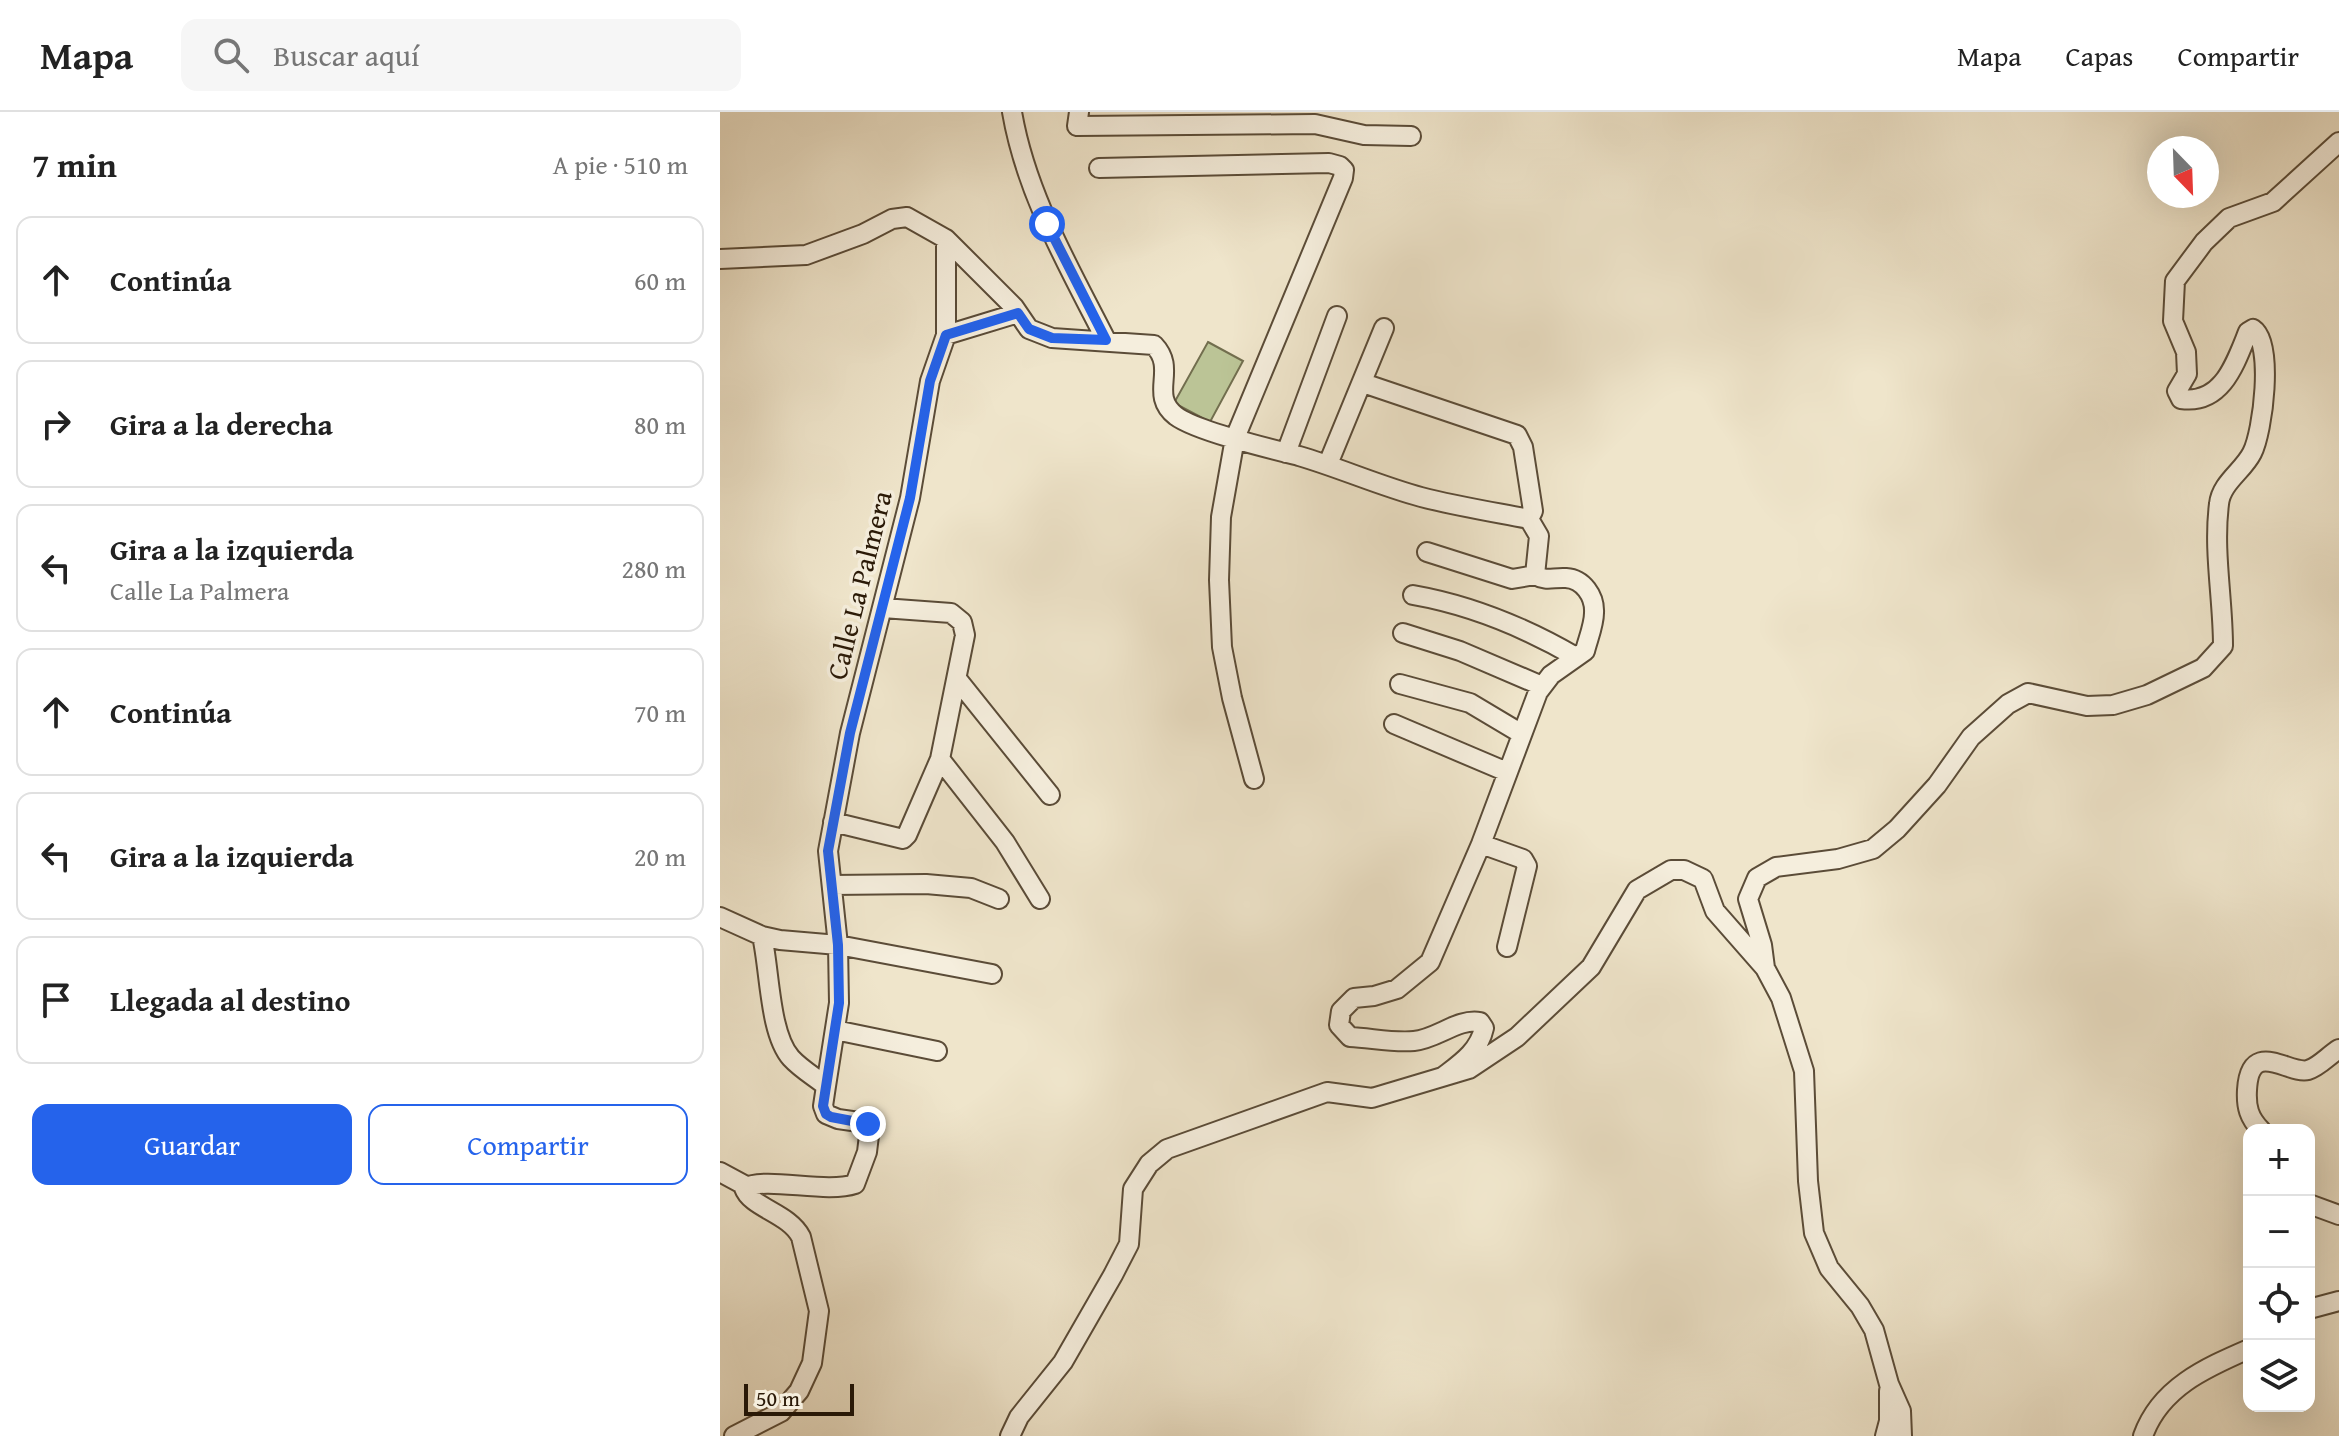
<!DOCTYPE html>
<html lang="es">
<head>
<meta charset="utf-8">
<style>
	:root { --surface:#fff; --page:#f6f6f6; --text:#222; --muted:#767676; --line:#e0e0e0; --accent:#2563eb }
	body { margin:0; font-family:"Gentium Book Plus",serif; background:var(--page); color:var(--text) }
	.controls { position:absolute; right:24px; bottom:24px; display:grid; overflow:hidden; border-radius:16px; box-shadow:0 8px 32px #0002 }
	.controls button { width:72px; height:72px; display:grid; place-items:center; padding:0; border:0; border-bottom:2px solid var(--line); background:var(--surface); color:var(--text); font:40px sans-serif }
	.compass { position:absolute; left:1427px; top:24px; width:72px; height:72px; border-radius:50%; background:var(--surface); box-shadow:0 8px 32px #0002; rotate:157deg }
	.scale { position:absolute; left:24px; bottom:20px; width:110px; box-sizing:border-box; padding-left:8px; border:4px solid #2a1907; border-top:0; font-size:22px; line-height:28px; white-space:nowrap; color:#2a1907; -webkit-text-stroke:6px #f5eedd; paint-order:stroke }
	.stop { position:absolute; width:24px; height:24px; margin:-18px; border:6px solid #2563eb; border-radius:50%; background:#fff }
	.stop.end { background:#2563eb; border-color:#fff; box-shadow:0 2px 8px #0008 }
	.list { margin:0; padding:0; list-style:none }
	h2 { display:flex; justify-content:space-between; align-items:center; height:104px; margin:0; padding:0 32px; font-size:34px }
	h2 small { font-size:26px; font-weight:400; color:var(--muted) }
	.list li { display:grid; grid-template-columns:52px 1fr auto; gap:24px; align-items:center; box-sizing:border-box; height:128px; margin:0 16px 16px; padding:0 16px; border:2px solid var(--line); border-radius:16px }
	.list b { display:block; font-size:30px; white-space:nowrap }
	.list p { margin:0; font-size:26px; white-space:nowrap; color:var(--muted) }
	.list em { font-size:26px; font-style:normal; color:var(--muted) }
	.actions { display:flex; gap:16px; padding:24px 32px }
	.actions a { flex:1; padding:18px 0; border:2px solid var(--accent); border-radius:16px; text-align:center; font-size:28px; color:var(--accent) }
	.actions .main { background:var(--accent); color:#fff }
	.icon { flex:none; width:44px; height:44px; fill:none; stroke:currentColor; stroke-width:2; stroke-linecap:round; stroke-linejoin:round }
	.map { position:relative; flex:none; width:1619px; height:1324px; overflow:hidden }
	header { display:flex; align-items:center; gap:48px; box-sizing:border-box; height:112px; padding:0 40px; background:var(--surface); border-bottom:2px solid var(--line) }
	header strong { font-size:38px }
	nav { display:flex; gap:44px; margin-inline-start:auto; font-size:28px }
	.search { width:560px; height:72px; background:var(--page); display:flex; align-items:center; gap:20px; box-sizing:border-box; padding:0 28px; border-radius:16px; color:var(--muted); font-size:30px }
	main { display:flex }
	aside { flex:1; background:var(--surface) }
	.map>svg:first-child { display:block }
	.green { fill:#bbc496; stroke:#726e4e; stroke-width:2 }
	.lines { fill:none; stroke-linecap:round; stroke-linejoin:round }
	.minor-casing { stroke:#5b4c38; stroke-width:22 }
	.minor { stroke:#f5eedd; stroke-width:18 }
	.route { stroke:#2563eb; stroke-width:10 }
	.labels { text-anchor:middle; stroke-width:7; stroke-linejoin:round; paint-order:stroke }
	.street-label { font-size:28px; fill:#2a1907; stroke:#f5eedd }
</style>
</head>
<body>
<header>
<strong>Mapa</strong>
<div class="search"><svg class="icon" aria-label="search" viewBox="0 0 24 24"><circle cx="10" cy="10" r="6"/><path d="M15 15l6 6"/></svg>Buscar aquí</div>
<nav><a>Mapa</a><a>Capas</a><a>Compartir</a></nav>
</header>
<main>
<aside>
<h2>7 min<small>A pie · 510 m</small></h2>
<ul class="list">
<li><svg class="icon" aria-label="ahead" viewBox="0 0 24 24"><path d="M12 20V5M6 11l6-6 6 6"/></svg><div><b>Continúa</b></div><em>60 m</em></li>
<li><svg class="icon" aria-label="right" viewBox="0 0 24 24"><path d="M7 20v-9h11M14 6l5 5-5 5"/></svg><div><b>Gira a la derecha</b></div><em>80 m</em></li>
<li><svg class="icon" aria-label="left" viewBox="0 0 24 24"><path d="M17 20v-9H6M10 6l-5 5 5 5"/></svg><div><b>Gira a la izquierda</b><p>Calle La Palmera</p></div><em>280 m</em></li>
<li><svg class="icon" aria-label="ahead" viewBox="0 0 24 24"><path d="M12 20V5M6 11l6-6 6 6"/></svg><div><b>Continúa</b></div><em>70 m</em></li>
<li><svg class="icon" aria-label="left" viewBox="0 0 24 24"><path d="M17 20v-9H6M10 6l-5 5 5 5"/></svg><div><b>Gira a la izquierda</b></div><em>20 m</em></li>
<li><svg class="icon" aria-label="arrive" viewBox="0 0 24 24"><path d="M6 21V4h12l-3 4 3 4H6"/></svg><div><b>Llegada al destino</b></div></li>
</ul>
<div class="actions"><a class="main">Guardar</a><a>Compartir</a></div>
</aside>
<div class="map">
<svg width="1619" height="1324" viewBox="0 0 1619 1324">
	<rect width="100%" height="100%" fill="#efe5cb"/>
	<filter id="stains"><feTurbulence type="fractalNoise" baseFrequency=".0025" numOctaves="4"/><feColorMatrix values="0 0 0 0 .2 0 0 0 0 .09 0 0 0 0 .02 0 0 0 .5 -.17"/></filter>
	<radialGradient id="worn" r=".72"><stop offset=".6" stop-color="#630" stop-opacity="0"/><stop offset="1" stop-color="#630" stop-opacity=".3"/></radialGradient>
	<path class="green" d="M488,230L523,249L490,310L454,291Z"/>
	<g class="lines">
		<g class="minor-casing">
			<path id="minor" d="M292,0C306,82 349,155 386,228
				M359,0L357,14L595,12L644,23L691,24
				M379,56L609,51L620,54L624,58L623,66L515,326L501,405L499,468L502,535L512,586L534,667
				M0,147L86,143L143,122L172,107L187,105L226,127L294,195L309,217L332,226L434,233C458,258 428,282 456,304C476,319 551,337 579,344C620,356 660,374 701,385C736,394 773,400 809,407L819,424L815,463C827,470 833,465 846,466C863,467 875,484 874,501C874,513 868,527 865,539L831,563L818,580L761,732L710,850L677,877L654,884L634,886L621,899L619,913L630,925C651,926 673,931 694,929C717,927 738,906 760,910L764,916C759,939 741,951 724,964
				M226,223L298,201
				M643,271L797,323L803,335L813,399L809,407
				M566,341L617,204
				M608,352L664,216
				M707,440L792,467L815,463
				M693,483C750,493 806,516 856,545
				M683,521L740,539L822,574
				M237,567L330,683
				M680,572L750,591L802,622
				M674,612L787,660
				M220,647L285,730L320,787
				M113,710L183,727L187,723L220,647L245,523L242,510L231,501L163,496
				M761,732L803,747L807,754L787,835
				M112,773L206,772L251,776L279,787
				M0,805L42,824L60,828L118,833L272,862
				M115,918L217,939
				M106,974L119,891L118,833L108,739L130,621L190,386L210,269L226,223V127
				M1541,1018C1529,1006 1526,995 1527,978C1530,925 1569,963 1588,958C1599,955 1609,943 1619,937
				M0,1060L26,1074
				M1589,1092L1619,1103
				M1589,1197L1619,1189
				M14,1324L61,1300L79,1279L92,1251L99,1199L81,1125C69,1101 31,1096 24,1076C46,1064 105,1082 135,1072L147,1040L150,1015L146,1011L118,1007L106,1002L103,994L106,974C95,965 81,957 71,946C49,921 50,858 42,824
				M290,1324L299,1305L343,1250L393,1163L409,1132L413,1077L429,1052L447,1037L607,980L652,986L749,957L797,925L871,855L917,778L951,758H964L983,767L995,799L1045,856
				M1165,1324L1169,1309V1279
				M1182,1324L1181,1299L1169,1272L1154,1218L1140,1194L1109,1156L1094,1121L1088,1069L1084,959L1061,886L1045,856L1042,833L1028,787L1037,766L1056,755L1118,747L1153,737L1177,717L1217,673L1251,625L1288,592L1308,581L1367,594L1393,593L1427,583L1483,556L1503,534C1503,487 1493,439 1499,392C1501,371 1523,359 1532,341C1543,320 1554,231 1533,217L1528,220C1515,252 1502,293 1461,287L1457,279L1467,262L1466,240L1453,209L1455,169L1484,130L1509,106L1553,90L1619,30
				M1423,1324C1440,1276 1485,1256 1529,1237"/>
		</g>
		<use href="#minor" class="minor"/>
	</g>
	<g class="lines">
		<path class="route" d="M148,1012L111,1005L106,1002L103,994L119,891L118,833L108,739L130,621L190,386L210,269L226,223L298,201L309,217L332,226L386,228L327,112"/>
	</g>
	<g class="labels">
		<g class="street-label">
			<text transform="translate(139 473) rotate(-76)" y="10">Calle La Palmera</text>
		</g>
	</g>
	<rect width="100%" height="100%" filter="url(#stains)"/>
	<rect width="100%" height="100%" fill="url(#worn)"/>
</svg>
<div class="controls">
<button>+</button>
<button>−</button>
<button><svg class="icon" aria-label="locate" viewBox="0 0 24 24"><circle cx="12" cy="12" r="6"/><path d="M12 2v4M12 18v4M2 12h4M18 12h4"/></svg></button>
<button><svg class="icon" aria-label="layers" viewBox="0 0 24 24"><path d="M12 4l9 5-9 5-9-5zM3 14l9 5 9-5"/></svg></button>
</div>
<svg class="compass" viewBox="-18 -18 36 36"><path d="M0-13l5 13h-10z" fill="#e53935"/><path d="M0 13l5-13h-10z" fill="#767676"/></svg>
<div class="scale">50 m</div>
<div class="stop" style="left:327px;top:112px"></div>
<div class="stop end" style="left:148px;top:1012px"></div>
</div>
</main>
</body>
</html>
